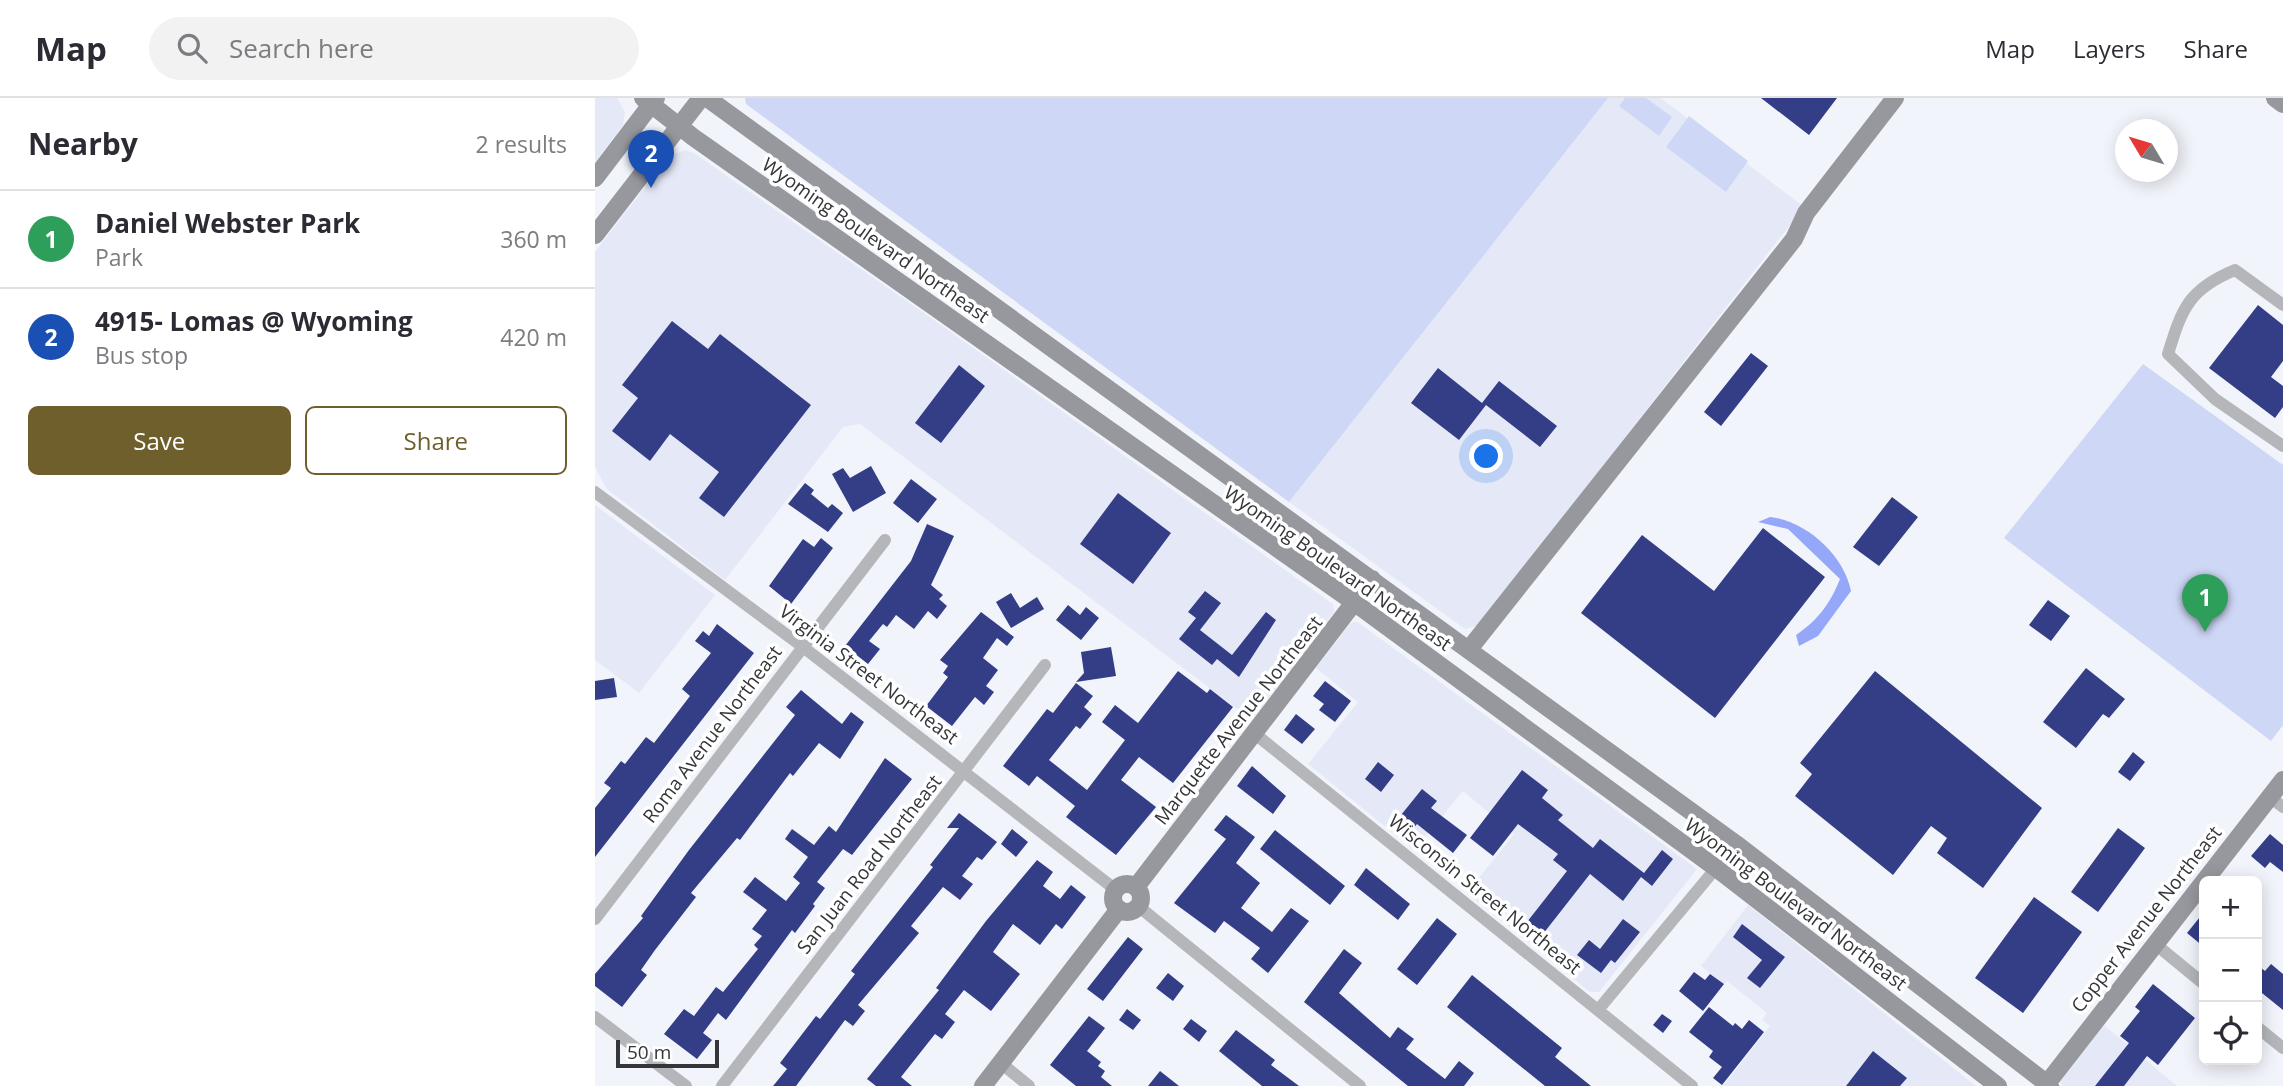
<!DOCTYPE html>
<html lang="en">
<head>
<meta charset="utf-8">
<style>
	:root { --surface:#fff; --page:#f2f2f3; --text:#2b2b33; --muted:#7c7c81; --line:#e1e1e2; --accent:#6e5f2d }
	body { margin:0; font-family:"Open Sans",sans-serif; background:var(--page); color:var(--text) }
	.controls { position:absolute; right:21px; bottom:21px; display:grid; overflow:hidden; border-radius:10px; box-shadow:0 4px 18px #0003 }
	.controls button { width:63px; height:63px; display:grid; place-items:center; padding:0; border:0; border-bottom:2px solid var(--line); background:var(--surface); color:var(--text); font:35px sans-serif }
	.compass { position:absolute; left:1520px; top:21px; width:63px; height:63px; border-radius:50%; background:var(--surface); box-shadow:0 4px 18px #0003; rotate:308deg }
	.scale { position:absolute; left:21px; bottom:18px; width:103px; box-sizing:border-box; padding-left:7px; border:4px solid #343538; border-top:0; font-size:19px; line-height:24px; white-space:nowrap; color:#343538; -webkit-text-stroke:5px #fff; paint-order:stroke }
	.you { position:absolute; left:892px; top:359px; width:24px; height:24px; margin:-18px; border:5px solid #fff; border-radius:50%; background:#1a73e8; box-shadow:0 0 0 10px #1a73e833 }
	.badge { display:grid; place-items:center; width:46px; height:46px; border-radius:50%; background:var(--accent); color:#fff; font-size:23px; font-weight:700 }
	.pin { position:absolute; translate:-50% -58px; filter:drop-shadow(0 2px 4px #0008) }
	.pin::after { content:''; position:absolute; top:37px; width:24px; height:21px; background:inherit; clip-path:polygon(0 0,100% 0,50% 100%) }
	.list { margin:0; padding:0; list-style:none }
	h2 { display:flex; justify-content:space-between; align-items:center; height:91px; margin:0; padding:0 28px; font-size:30px }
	h2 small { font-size:23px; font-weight:400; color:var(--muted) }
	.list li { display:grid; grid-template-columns:46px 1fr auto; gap:21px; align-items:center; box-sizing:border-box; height:98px; padding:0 28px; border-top:2px solid var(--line) }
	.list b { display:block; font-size:26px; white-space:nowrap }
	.list p { margin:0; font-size:23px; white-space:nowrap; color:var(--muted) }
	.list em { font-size:23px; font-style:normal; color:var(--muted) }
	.actions { display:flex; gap:14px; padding:21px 28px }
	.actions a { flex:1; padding:16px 0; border:2px solid var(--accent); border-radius:10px; text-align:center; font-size:24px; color:var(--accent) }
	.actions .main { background:var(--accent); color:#fff }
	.icon { flex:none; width:38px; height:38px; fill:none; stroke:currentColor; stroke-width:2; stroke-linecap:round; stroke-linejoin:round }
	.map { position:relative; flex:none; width:1688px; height:988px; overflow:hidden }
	header { display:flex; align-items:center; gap:42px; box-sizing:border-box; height:98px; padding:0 35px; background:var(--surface); border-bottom:2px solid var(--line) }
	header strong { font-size:33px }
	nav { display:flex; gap:38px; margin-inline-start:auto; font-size:24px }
	.search { width:490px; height:63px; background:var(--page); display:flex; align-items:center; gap:18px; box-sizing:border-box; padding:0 24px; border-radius:38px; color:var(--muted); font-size:26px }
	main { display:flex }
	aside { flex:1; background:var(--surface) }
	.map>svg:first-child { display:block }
	.built { fill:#e5e9f7 }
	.green { fill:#ced7f5 }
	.water { fill:#95a7f9 }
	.building { fill:#333e86 }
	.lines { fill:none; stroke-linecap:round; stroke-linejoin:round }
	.street { stroke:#b5b6b9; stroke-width:12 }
	.secondary { stroke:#97989d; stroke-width:18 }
	.labels { text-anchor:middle; stroke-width:7; stroke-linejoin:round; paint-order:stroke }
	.street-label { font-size:19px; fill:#343538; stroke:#fff }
</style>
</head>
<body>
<header>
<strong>Map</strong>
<div class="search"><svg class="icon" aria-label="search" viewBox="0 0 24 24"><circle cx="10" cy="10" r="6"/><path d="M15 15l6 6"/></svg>Search here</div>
<nav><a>Map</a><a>Layers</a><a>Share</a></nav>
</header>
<main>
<aside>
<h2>Nearby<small>2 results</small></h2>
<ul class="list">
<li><span class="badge" style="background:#2e9e5b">1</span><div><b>Daniel Webster Park</b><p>Park</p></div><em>360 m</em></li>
<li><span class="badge" style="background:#1a4fb4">2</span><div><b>4915- Lomas @ Wyoming</b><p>Bus stop</p></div><em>420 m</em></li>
</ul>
<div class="actions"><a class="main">Save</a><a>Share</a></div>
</aside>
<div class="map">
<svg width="1688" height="988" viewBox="0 0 1688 988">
	<rect width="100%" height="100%" fill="#f2f4fb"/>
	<path class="built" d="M0,0H22L30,14L28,27L0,64Z
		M1013,0H1066L1209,109L884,527L870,531L694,404Z
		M90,52L99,55L322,210L738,506L739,514L657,622L265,326L248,329L130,482L12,391L0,369V154L73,59Z
		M0,407L120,497L44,595L0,562Z
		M761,523L1102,771L1004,894H995L872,795L919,736L868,693L819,752L713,666L763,604L721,570L755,526Z
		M1153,807L1381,988H1128L1175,928L1167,922L1172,915L1132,883L1129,886L1106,868Z
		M1509,927L1582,988H1468L1465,984L1467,976Z"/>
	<path class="green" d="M150,0H1013L694,404L151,6Z
		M1030,0H1051L1077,19L1064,38L1024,8Z
		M1094,18L1153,63L1131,94L1071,49Z
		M1548,266L1688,367V627L1676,643L1409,440Z"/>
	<path class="water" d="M1175,419C1211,423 1249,457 1256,493L1223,538L1204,548L1201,537C1223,522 1235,506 1245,481L1193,431L1163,424Z"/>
	<path class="building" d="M1166,0H1242L1214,37Z
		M1663,207L1688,227V263L1676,279L1688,288V309L1680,320L1614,270Z
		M77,223L113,251L125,236L216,307L129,419L104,400L124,374L75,336L55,363L17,333L43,300L27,287Z
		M1156,255L1173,268L1126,328L1109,314Z
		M364,267L390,288L346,345L320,325Z
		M843,270L887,305L904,283L962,328L945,349L891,307L864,342L816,305Z
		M276,368L291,395L258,414L237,376L248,370L255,380Z
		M316,381L342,401L323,425L298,405Z
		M210,385L219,392L216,396L233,410L237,406L248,415L233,434L193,406Z
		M523,395L576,435L538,486L485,446Z
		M1297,399L1323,419L1284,468L1258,449Z
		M332,426L359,438L336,487L348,497L344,501L352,508L342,521L333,513L319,531L301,517L292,529L288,526L274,543L285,551L273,566L250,548L316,463Z
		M1168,430L1230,479L1120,620L986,515L1047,437L1119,493Z
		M226,440L238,450L196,506L174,488L208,441L219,449Z
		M610,493L626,505L605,532L637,557L671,514L681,522L644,579L622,561L617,567L584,541L601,520L593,514Z
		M416,495L425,510L442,499L449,511L416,530L401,504Z
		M1453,502L1475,518L1456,543L1434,527Z
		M473,507L485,517L491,509L504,520L486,542L461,522Z
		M386,514L419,539L412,548L402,540L388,560L403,572L391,588L399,594L389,607L380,599L357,628L331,608L353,579L348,575L353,568L345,562Z
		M122,526L159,555L0,759V710L16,690L9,685L26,663L30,666L51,639L59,645L95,598L87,591L116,555L100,543L108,533L114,538Z
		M516,549L521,578L481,584L489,575L486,554Z
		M1491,570L1530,601L1514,620L1508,616L1481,650L1448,624Z
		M583,573L612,595L615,591L638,609L578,685L544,659L526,682L561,709L521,757L471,719L480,708L442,678L434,688L408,668L452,611L458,615L481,585L498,598L489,609L497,616L485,631L481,628L454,662L492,692L530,642L507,624L520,607L543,625Z
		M1280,573L1447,710L1388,790L1342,755L1352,740L1336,728L1298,777L1200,698L1217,676L1205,665Z
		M19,580L22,599L0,602V583Z
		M730,583L756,603L740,624L724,612L729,606L718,598Z
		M206,592L247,626L256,614L269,624L245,661L224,645L198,678L195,675L145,742L142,740L96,795L101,799L60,852L46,872L52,877L27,909L0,888V876L48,820L46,818L94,752L200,617L191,609Z
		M701,616L720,631L707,646L689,632Z
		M1538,654L1550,664L1535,683L1523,674Z
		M290,660L317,681L257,757L248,751L222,784L230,790L218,806L220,808L200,835L197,832L131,922L123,915L108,935L117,942L102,961L69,936L89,911L99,918L121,889L128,894L163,851L159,847L167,838L157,831L172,812L148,794L160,779L191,803L205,785L198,779L213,759L190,741L197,731L219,747L234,728L241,734Z
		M783,664L799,677L786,694L770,681Z
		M657,668L691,698L678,716L642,688Z
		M927,672L953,692L947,700L968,717L963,722L998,750L1005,741L1049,775L1067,752L1078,761L1057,788L1046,779L1028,803L995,776L948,836L932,824L972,773L958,762L963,756L923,726L898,758L875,740Z
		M827,691L842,703L836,710L872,737L858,755L822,726L816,733L802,722Z
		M364,715L402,744L387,762L382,759L367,778L378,786L365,802L348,789L316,828L324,835L263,907L270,913L258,928L250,922L201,988H178L192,971L185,965L221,918L225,921L260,876L256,873L338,769L335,767L364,730H352Z
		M631,717L660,739L641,765L665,785L646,810L677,834L696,810L714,823L673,875L656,861L665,850L629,823L620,835L579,805L631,741L619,732Z
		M1523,730L1550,750L1503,814L1476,794Z
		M417,731L433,744L421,759L406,746Z
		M680,732L750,788L735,807L665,751Z
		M1675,736L1688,747V774L1675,764L1670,770L1656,758Z
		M442,762L458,774L448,788L465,801L476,787L491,799L467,831L461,826L445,847L418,826L398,854L425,876L396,913L369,892L350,916L360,924L347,941L340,936L306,979L317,988H281L272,981L344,892L341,890L391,823Z
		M771,770L815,806L803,822L759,787Z
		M1439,799L1487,834L1428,915L1380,880Z
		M1609,814V849L1592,835Z
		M842,820L862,836L822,887L802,871Z
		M1028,821L1045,834L1020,865L1016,862L1006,875L982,857L994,842L1005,851Z
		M1147,826L1190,859L1165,890L1152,880L1167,862L1138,839Z
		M533,839L548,851L508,903L492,891Z
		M749,851L767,865L744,895L795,940L803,929L819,941L811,951L850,981L864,963L879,975L869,988H813L709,904Z
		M1676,866L1688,876V912L1662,891V867L1670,873Z
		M1099,874L1110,882L1115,876L1129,886L1108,913L1084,893Z
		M573,875L589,888L578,903L561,890Z
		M877,877L967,950L960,959L996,988H950L852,909Z
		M1558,886L1600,920L1563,967L1552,958L1529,988H1500L1534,945L1525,938L1545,913L1540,909Z
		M1114,909L1138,928L1140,925L1147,931L1154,922L1169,934L1127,987L1118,980L1127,969L1114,959L1118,953L1094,934Z
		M532,911L546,922L538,932L524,922Z
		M1067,916L1077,923L1068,935L1058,927Z
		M494,918L510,930L492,953L506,964L503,968L510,973L506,979L517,988H481L455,967Z
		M596,921L612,933L604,944L588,931Z
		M641,932L680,962L676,967L704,988H667L624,953Z
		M1278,953L1312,980L1305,988H1251Z
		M565,973L584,988H553Z"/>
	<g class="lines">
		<path class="street" d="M1688,207L1640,172C1594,191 1587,210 1573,256L1620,301L1688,348
			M0,394L208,549L521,792
			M659,635L1097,988
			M1675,699L1688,709
			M543,808L765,988
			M0,821L290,442
			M1559,845L1609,886
			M1003,912L1141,746
			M0,919L91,988
			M1662,929L1688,950
			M406,965L434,988
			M127,988L450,567"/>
		<path class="secondary" d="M48,0L98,39L760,505L1121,770L1403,988
			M112,0L1141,746L1455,988
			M1680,0L1688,6
			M0,80L61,0
			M0,137L106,0
			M875,550L1199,141L1211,115L1300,0
			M518 800a14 14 0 1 1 28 0a14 14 0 1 1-28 0Z
			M541,789L777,481
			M388,988L524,811
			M1450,988L1688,682"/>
	</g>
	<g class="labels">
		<g class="street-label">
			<text transform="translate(281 142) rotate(35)" y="7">Wyoming Boulevard Northeast</text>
			<text transform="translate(743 470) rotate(35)" y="7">Wyoming Boulevard Northeast</text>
			<text transform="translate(274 576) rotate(37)" y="7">Virginia Street Northeast</text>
			<text transform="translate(643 622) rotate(-52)" y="7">Marquette Avenue Northeast</text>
			<text transform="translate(117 636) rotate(-53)" y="7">Roma Avenue Northeast</text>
			<text transform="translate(274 766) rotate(-52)" y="7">San Juan Road Northeast</text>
			<text transform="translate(890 796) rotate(39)" y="7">Wisconsin Street Northeast</text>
			<text transform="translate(1201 806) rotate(37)" y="7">Wyoming Boulevard Northeast</text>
			<text transform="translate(1551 821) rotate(-52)" y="7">Copper Avenue Northeast</text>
		</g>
	</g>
</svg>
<div class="controls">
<button>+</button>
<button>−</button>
<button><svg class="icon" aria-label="locate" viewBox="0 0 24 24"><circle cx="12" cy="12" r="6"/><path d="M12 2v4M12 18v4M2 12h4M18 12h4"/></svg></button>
</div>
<svg class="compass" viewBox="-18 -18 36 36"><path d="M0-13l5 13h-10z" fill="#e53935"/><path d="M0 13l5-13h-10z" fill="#7c7c81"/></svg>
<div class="scale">50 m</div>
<div class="you"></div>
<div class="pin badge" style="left:1610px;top:534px;background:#2e9e5b">1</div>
<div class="pin badge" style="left:56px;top:90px;background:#1a4fb4">2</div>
</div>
</main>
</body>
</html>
